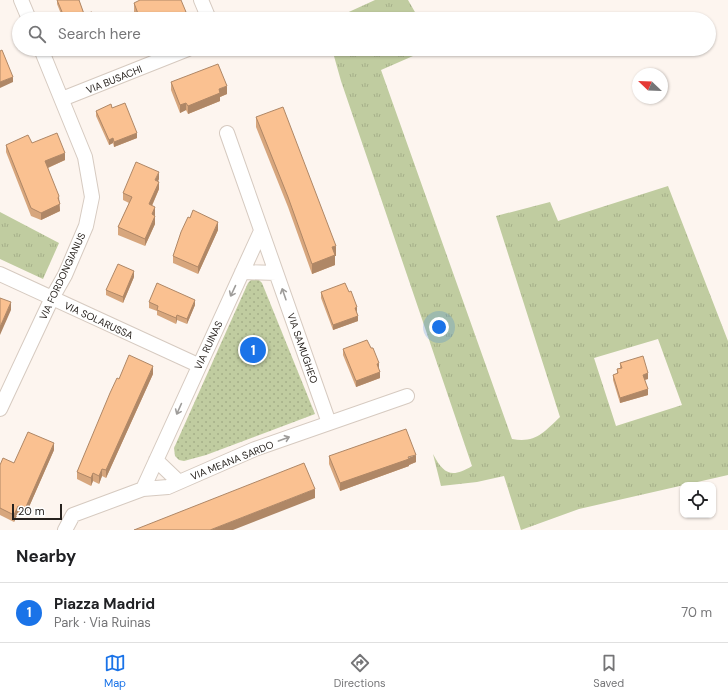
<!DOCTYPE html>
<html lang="en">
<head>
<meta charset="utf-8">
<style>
	:root { --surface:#fff; --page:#f6f6f6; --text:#202124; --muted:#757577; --line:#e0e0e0; --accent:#1a73e8 }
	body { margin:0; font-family:"DM Sans",sans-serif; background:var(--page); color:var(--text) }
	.controls { position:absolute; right:12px; bottom:12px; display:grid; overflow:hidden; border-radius:8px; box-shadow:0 1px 3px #0004 }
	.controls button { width:36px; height:36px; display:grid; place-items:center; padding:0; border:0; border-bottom:1px solid var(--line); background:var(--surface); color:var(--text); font:20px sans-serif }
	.compass { position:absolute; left:632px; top:68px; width:36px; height:36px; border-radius:50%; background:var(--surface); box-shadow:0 1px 3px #0004; rotate:293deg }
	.scale { position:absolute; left:12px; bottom:10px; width:50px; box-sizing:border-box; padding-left:4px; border:2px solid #27221e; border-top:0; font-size:11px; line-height:14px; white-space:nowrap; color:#27221e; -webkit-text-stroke:3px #fff; paint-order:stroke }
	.you { position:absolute; left:439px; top:327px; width:14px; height:14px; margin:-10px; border:3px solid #fff; border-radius:50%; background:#1a73e8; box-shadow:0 0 0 6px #1a73e833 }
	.badge { display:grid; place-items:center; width:26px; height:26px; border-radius:50%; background:var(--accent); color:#fff; font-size:13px; font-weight:700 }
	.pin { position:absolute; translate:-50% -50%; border:2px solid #fff; box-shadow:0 1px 4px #0006 }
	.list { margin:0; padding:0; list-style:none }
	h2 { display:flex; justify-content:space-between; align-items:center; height:52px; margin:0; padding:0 16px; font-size:17px }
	h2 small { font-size:13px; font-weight:400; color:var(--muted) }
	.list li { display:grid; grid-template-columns:26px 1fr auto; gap:12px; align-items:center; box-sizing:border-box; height:60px; padding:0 16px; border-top:1px solid var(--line) }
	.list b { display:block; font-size:15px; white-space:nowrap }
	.list p { margin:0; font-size:13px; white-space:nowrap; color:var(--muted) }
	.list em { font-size:13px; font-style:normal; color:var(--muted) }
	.icon { flex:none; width:22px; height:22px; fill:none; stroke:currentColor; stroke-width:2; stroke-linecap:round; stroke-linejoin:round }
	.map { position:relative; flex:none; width:728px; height:530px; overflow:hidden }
	.search { position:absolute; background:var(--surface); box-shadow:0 1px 3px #0004; left:12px; right:12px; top:12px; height:44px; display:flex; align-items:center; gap:10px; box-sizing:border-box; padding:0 14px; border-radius:22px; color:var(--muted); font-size:15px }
	.sheet { height:112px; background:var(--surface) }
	nav { display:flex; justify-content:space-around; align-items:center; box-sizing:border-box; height:56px; border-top:1px solid var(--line); background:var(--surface); font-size:11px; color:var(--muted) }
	nav a { display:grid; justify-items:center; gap:2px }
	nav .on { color:var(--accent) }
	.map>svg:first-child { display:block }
	.grass { fill:url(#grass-tufts); fill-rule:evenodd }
	.park { fill:url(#park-dots) }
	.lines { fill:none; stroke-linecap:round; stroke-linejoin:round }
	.minor-casing { stroke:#d6cac0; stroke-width:16 }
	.minor { stroke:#fff; stroke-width:14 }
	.wall { fill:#d7a67d }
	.shaded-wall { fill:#af8766 }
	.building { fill:#fac191; stroke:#af8766 }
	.oneway { stroke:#9e9c9a }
	.labels { text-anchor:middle; stroke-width:3; stroke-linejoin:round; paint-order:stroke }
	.street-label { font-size:10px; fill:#27221e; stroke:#fff }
</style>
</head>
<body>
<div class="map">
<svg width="728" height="530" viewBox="0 0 728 530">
	<defs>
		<pattern id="grass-tufts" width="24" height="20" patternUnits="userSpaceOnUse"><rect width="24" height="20" fill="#c0cca0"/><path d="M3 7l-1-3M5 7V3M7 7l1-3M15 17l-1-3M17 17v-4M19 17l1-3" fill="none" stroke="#a5af89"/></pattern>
		<pattern id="park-dots" width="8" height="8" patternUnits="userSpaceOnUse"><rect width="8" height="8" fill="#c0cca0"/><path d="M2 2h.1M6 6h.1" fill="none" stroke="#a5af89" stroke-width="1.8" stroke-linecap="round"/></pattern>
	</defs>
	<rect width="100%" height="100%" fill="#fdf5ef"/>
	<path class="grass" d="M375,0H408L419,19H337L340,16Z
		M332,49H429L381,70L512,439C536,443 543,433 560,417L496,216L550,202L558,221L668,186L728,341V475L579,509L521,530L504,476L477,482L441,486L433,454C444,475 452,478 472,466L341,81ZM658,339L682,405L616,426L594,358Z
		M0,212L59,243L43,279L0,259Z"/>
	<path class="park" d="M252,279H258L262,283L315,414L206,455L184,461L179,460L175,456L174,448L248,283Z"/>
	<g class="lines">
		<g class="minor-casing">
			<path id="minor" d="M21,0L29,19
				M201,0L209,19
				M62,99L188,49
				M227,133L329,423
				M242,272L276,273
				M0,274L198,365
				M0,409L52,298L65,275L86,226L92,197L85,157L41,49
				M156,460L179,482
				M143,489L261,231
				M65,530L73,515L143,489L168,487L255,449L407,396"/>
		</g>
		<use href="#minor" class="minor"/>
	</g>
	<path class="wall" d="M57,0H79L84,14L94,19H63L57,4Z
		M134,3L186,19H136L134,13Z
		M171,82L227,94L220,97V101L188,114L186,110L180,113L171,90Z
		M112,108L137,138L114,147L113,143L109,145L96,116V111Z
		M256,117L336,256H335V265L312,274L288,207L256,127Z
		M32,143L65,160L48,168L59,202L60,211L41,220L31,216L6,152V145Z
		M159,179L158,181L159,189L152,206L155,215V224L145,246L118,235V227L129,203L123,200V193Z
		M190,218L218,230L198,274L173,263V256Z
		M134,277L123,303L106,295V290Z
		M321,292L357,313L358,321L333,330L321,298Z
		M149,302L195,305L187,324L177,320L176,324L157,315V311L149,308Z
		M343,349L379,369H378L380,378L356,387L343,355Z
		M620,363L648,379L645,380L648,395L620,403L613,380V375L617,374V369L620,368Z
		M153,374L106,478L102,476L99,484L93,481L91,486L77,479V472L119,379Z
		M54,450L25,516L18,513L14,522L0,515V465L14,463Z
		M329,456L416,462L409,465V466L340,491L329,464Z"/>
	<path class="shaded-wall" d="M186,12V19H169Z
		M13,77V82L0,88V82Z
		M227,86V94L220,97V101L188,114V106L219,89Z
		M186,103V110L180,113V105Z
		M137,133V138L114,147V142Z
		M113,138V143L109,145V140Z
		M65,153V160L45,169V161Z
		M159,172V179L155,188V180Z
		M159,182V189L149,212V204Z
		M59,196L60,211L41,220V213L58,198Z
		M155,207V215L152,222V214Z
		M155,216V224L145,246V239Z
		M218,222V230L198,274V267Z
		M336,246V256H335V265L312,274V264L332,247Z
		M134,271V277L123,303V297Z
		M195,300V305L187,324V319Z
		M11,302V310L0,335V327Z
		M357,307V313L355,314V308Z
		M177,315V320L176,324V318Z
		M358,316V321L333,330V325Z
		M379,363V369L377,370V364Z
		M153,366V374L106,478V470Z
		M380,372V378L356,387V381Z
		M648,373V379L643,380V375Z
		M648,389V395L620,403V398Z
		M54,443V450L25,516V509Z
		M416,455V462L409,465V466L340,491V483Z
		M102,469V476L99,484V476Z
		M93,473V481L91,486V478Z
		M315,489V498L233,530H210Z
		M18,506V513L14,522V515Z"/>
	<path class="building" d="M57,0H79L84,14L92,12L94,19H65Z
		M140,0H181L186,12L169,19H140L134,3Z
		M2,50L13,77L0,82V51Z
		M218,64L227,86L219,89L220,93L188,106L186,103L180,105L171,82Z
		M125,103L137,133L114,142L113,138L109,140L96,111L111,104L112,108Z
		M283,107L336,246L332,247L335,255L312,264L288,197L256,117Z
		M57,133L65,153L45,161L59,196L58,198L60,204L41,213L31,208L6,145L28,135L32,143Z
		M136,162L159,172L155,180L159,182L149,204L155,207L152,214L155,216L145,239L118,227L132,197L123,193Z
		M193,210L218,222L198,267L173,256L181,232L188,217L190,218Z
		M118,264L134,271L123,297L106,290Z
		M157,283L195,300L187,319L177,315L176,318L157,310L158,306L149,302Z
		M345,283L349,292L351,291L357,307L355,308L358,316L333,325L321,292Z
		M0,298L11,302L0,327Z
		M367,340L371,348H373L379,363L377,364L380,372L356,381L343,349Z
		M129,355L153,366L106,470L102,469L99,476L93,473L91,478L77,472L110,393L117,378L119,379Z
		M643,356L648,373L643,375L648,389L620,398L613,375L618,373L617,369L622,368L620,363Z
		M406,429L416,455L408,457L409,459L340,483L329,456Z
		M28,432L54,443L25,509L18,506L14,515L0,508V465L3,458L14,463Z
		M304,463L315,489L210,530H134Z"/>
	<defs><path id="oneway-shaft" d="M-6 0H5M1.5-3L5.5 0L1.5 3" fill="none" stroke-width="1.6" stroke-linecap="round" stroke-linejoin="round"/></defs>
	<g class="oneway">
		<use href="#oneway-shaft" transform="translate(233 291) rotate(115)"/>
		<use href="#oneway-shaft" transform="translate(284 294) rotate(-109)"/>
		<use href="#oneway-shaft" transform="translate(179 409) rotate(114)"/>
		<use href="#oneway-shaft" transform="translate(284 439) rotate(-20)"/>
	</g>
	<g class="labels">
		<g class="street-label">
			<text transform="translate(114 79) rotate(-22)" y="4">VIA BUSACHI</text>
			<text transform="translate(62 276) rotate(-65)" y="4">VIA FORDONGIANUS</text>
			<text transform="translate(99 320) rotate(25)" y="4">VIA SOLARUSSA</text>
			<text transform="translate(208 345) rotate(-65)" y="4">VIA RUINAS</text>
			<text transform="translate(303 348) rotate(71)" y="4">VIA SAMUGHEO</text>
			<text transform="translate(232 460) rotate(-22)" y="4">VIA MEANA SARDO</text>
		</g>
	</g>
</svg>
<div class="controls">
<button><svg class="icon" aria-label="locate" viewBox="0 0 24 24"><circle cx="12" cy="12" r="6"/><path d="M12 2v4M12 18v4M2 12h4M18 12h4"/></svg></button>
</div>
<svg class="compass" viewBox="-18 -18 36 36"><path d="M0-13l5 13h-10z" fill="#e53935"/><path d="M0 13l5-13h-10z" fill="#757577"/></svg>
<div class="scale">20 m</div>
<div class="you"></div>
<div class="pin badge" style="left:253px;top:350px">1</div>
<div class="search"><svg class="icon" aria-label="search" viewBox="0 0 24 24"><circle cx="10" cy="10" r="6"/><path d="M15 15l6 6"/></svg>Search here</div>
</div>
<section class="sheet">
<h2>Nearby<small></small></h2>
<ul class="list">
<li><span class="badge">1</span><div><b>Piazza Madrid</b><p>Park · Via Ruinas</p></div><em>70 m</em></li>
</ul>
</section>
<nav>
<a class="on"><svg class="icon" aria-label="map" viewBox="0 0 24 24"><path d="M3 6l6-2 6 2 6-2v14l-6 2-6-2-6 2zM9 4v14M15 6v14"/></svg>Map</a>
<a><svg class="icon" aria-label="directions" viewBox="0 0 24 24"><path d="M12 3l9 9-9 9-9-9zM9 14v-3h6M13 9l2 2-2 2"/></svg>Directions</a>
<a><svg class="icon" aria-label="saved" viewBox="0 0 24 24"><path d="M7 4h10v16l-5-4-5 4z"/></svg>Saved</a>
</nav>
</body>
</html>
